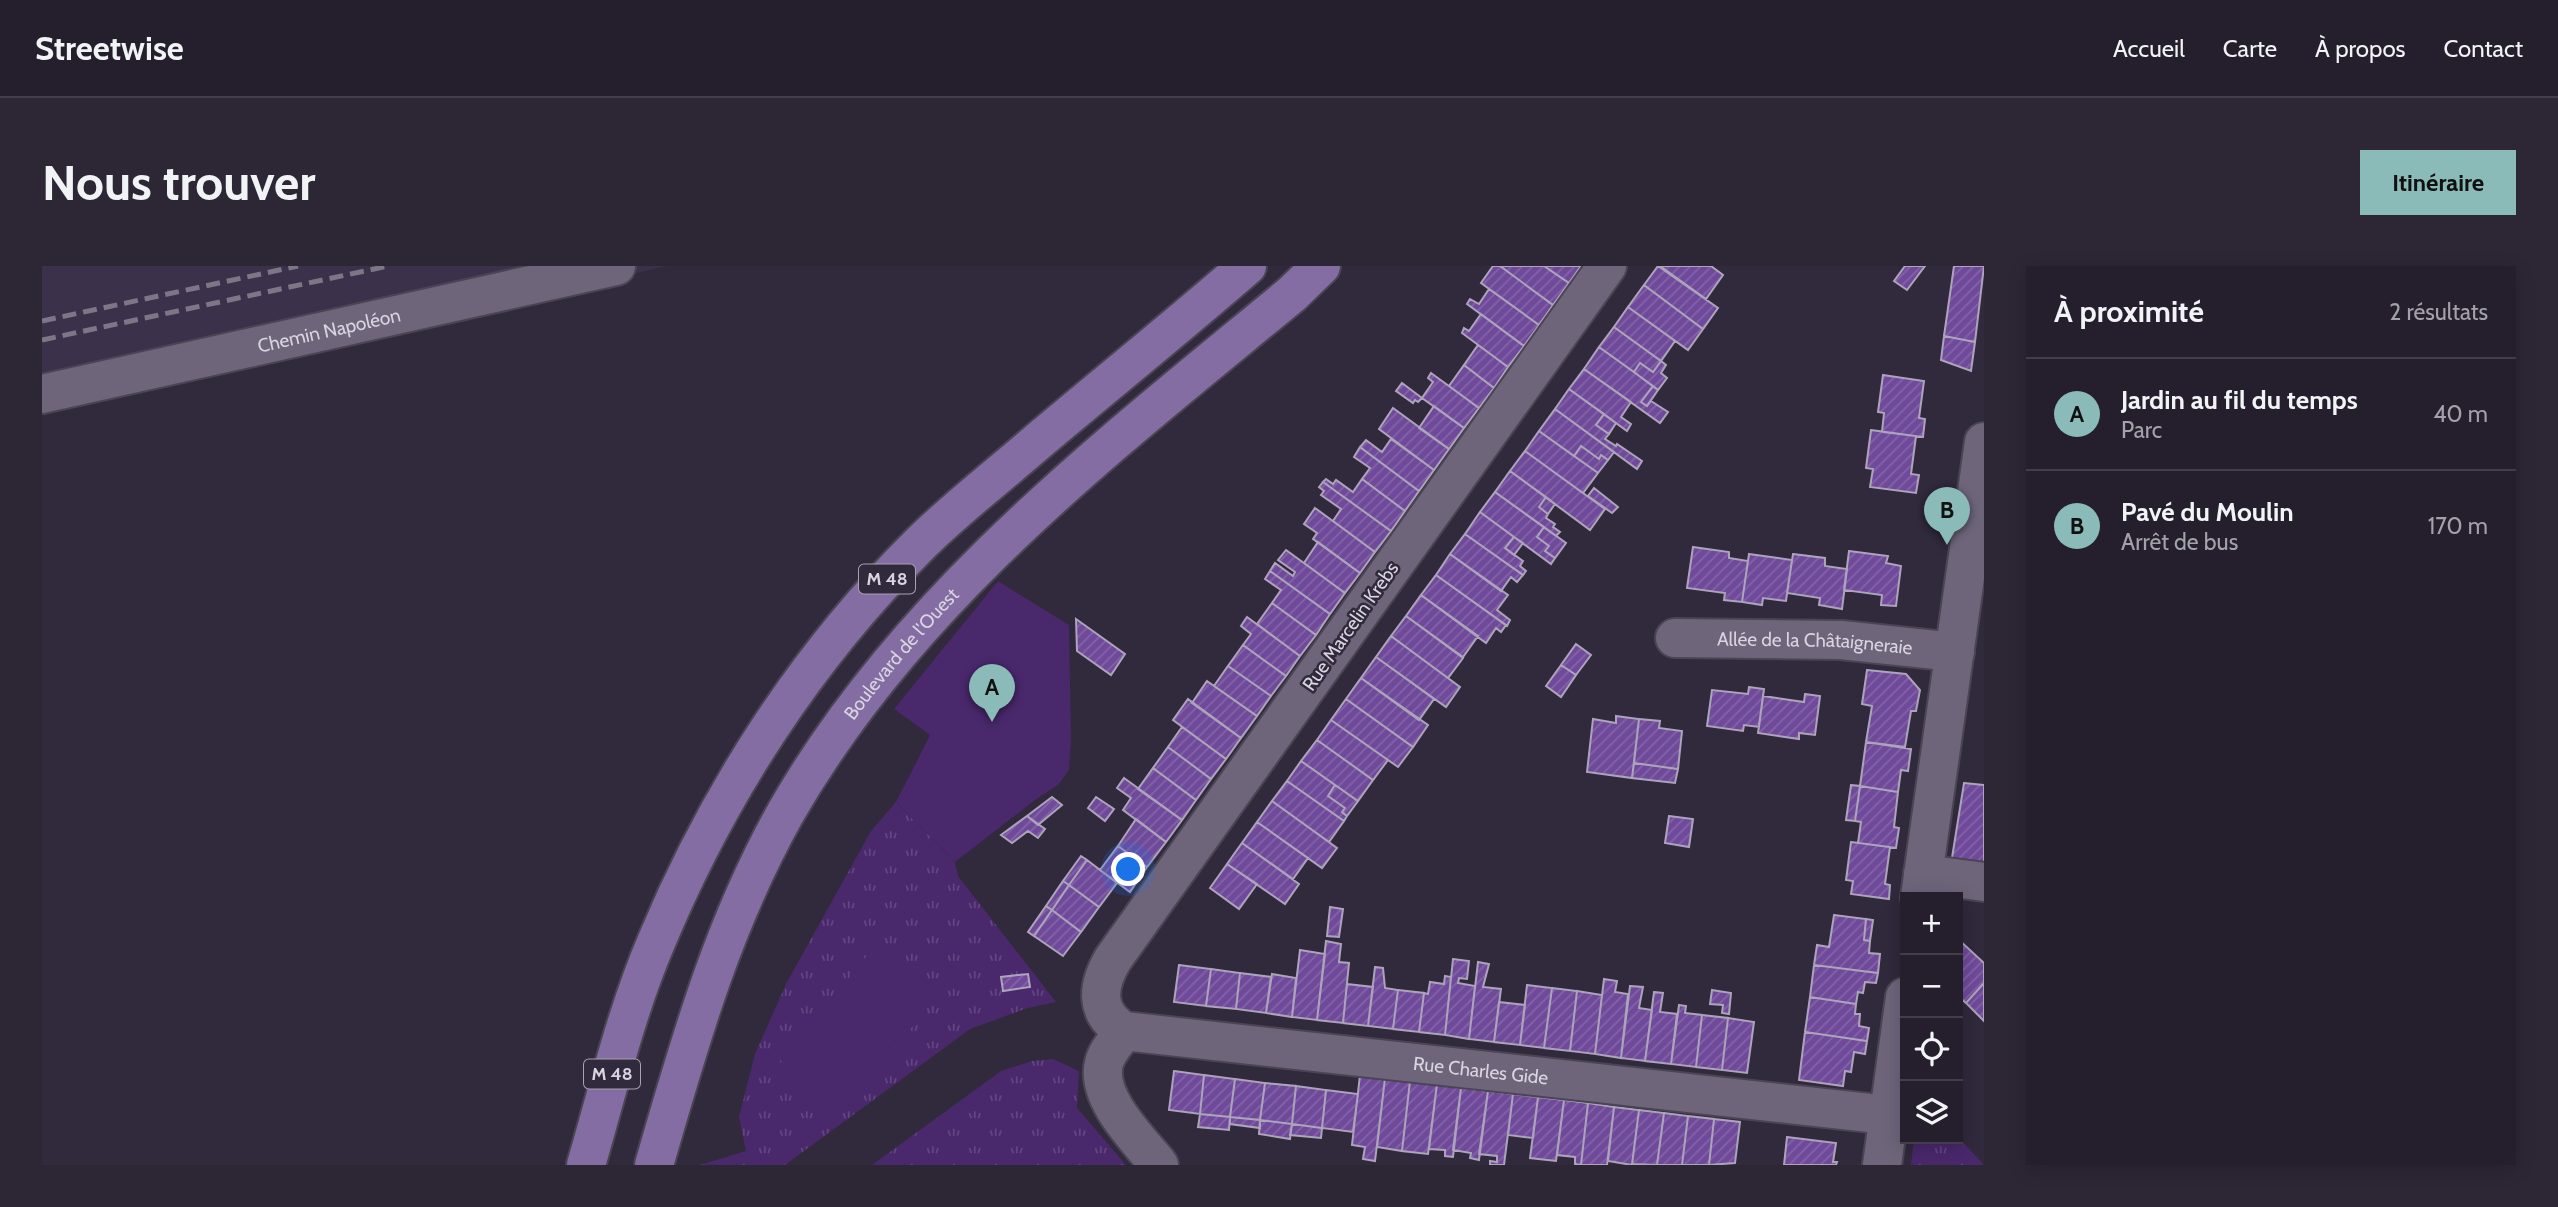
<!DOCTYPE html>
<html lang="fr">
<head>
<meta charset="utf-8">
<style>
	:root { --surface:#251f2d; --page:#2d2735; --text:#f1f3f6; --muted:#a3a2aa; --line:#423d49; --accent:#8bbbb9 }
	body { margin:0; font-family:Cabin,sans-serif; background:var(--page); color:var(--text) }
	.controls { position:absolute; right:21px; bottom:21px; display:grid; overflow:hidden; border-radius:0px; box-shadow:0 4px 18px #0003 }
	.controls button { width:63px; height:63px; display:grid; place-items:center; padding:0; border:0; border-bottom:2px solid var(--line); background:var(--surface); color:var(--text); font:35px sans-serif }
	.you { position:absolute; left:1087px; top:604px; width:24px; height:24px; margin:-18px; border:5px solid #fff; border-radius:50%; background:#1a73e8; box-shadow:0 0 0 10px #1a73e833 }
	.badge { display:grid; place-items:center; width:46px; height:46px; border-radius:50%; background:var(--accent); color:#111; font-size:23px; font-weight:700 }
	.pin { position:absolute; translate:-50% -58px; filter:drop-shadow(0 2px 4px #0008) }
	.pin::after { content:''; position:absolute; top:37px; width:24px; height:21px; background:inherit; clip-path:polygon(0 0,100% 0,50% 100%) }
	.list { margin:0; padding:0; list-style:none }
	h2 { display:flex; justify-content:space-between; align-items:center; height:91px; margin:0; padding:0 28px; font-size:30px }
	h2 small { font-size:23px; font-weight:400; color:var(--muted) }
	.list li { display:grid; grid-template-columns:46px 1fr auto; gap:21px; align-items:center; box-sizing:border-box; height:112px; padding:0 28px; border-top:2px solid var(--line) }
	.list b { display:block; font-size:26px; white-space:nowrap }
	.list p { margin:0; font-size:23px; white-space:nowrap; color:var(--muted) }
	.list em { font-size:23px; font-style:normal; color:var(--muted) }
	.icon { flex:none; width:38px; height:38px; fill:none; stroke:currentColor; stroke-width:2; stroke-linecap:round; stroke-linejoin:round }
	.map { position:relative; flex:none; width:1942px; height:899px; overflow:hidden; border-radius:0px }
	header { display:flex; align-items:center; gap:42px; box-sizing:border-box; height:98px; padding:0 35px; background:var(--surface); border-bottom:2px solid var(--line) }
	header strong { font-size:33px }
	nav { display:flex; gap:38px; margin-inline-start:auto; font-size:24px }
	.intro { display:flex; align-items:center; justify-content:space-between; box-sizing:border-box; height:168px; padding:0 42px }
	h1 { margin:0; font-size:49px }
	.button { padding:18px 32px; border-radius:0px; background:var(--accent); color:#111; font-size:24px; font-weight:700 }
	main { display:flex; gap:42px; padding:0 42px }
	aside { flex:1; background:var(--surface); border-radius:0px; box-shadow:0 4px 18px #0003 }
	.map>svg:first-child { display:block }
	.built { fill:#3c314a }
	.grass { fill:url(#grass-tufts) }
	.garden { fill:#49286c }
	.building { fill:url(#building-hatch); stroke:#ada4bc; stroke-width:2 }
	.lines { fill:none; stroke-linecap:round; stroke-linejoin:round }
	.minor-casing { stroke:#4b4454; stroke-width:42 }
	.major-casing { stroke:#4b4454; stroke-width:42 }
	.minor { stroke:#6e657b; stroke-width:38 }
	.major { stroke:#846da3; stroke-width:38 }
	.rail { stroke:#7d7687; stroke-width:5; stroke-dasharray:14 7; stroke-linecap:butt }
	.labels { text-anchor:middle; stroke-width:5; stroke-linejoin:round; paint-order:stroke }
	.shield { fill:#31293c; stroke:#a7a1b0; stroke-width:2 }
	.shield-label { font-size:18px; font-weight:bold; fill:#d9d4e1 }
	.street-label { font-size:19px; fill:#d9d4e1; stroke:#31293c }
</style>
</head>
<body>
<header>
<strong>Streetwise</strong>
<nav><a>Accueil</a><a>Carte</a><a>À propos</a><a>Contact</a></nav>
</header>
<div class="intro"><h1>Nous trouver</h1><a class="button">Itinéraire</a></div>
<main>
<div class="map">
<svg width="1942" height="899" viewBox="0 0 1942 899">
	<defs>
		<pattern id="grass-tufts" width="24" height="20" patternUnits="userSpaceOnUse" patternTransform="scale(1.75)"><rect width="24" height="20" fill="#49286c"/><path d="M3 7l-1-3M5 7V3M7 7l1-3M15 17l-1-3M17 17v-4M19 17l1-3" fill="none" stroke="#634681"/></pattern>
		<pattern id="building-hatch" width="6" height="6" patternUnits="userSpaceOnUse" patternTransform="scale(1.75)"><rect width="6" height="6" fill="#6f4a9a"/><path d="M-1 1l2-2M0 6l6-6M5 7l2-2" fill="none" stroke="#8363a8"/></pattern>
	</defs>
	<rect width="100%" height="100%" fill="#31293c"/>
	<path class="built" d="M0,0H625L0,144Z"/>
	<path class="grass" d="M854,536L913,596L916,610L1014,736L986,742L928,763L743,899H658L704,885L697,851L713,788L744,718L829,565Z
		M1011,793L1037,805L1035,842L1084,899H830L959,805L990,795Z
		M1916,871L1942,899H1869L1872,873Z"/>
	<path class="garden" d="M956,315L1027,359L1029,474L1027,504L1016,519L993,534L913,596L854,536L888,469L852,443Z
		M836,676L898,727L796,851L735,801Z"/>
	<path class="building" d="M1451,0H1458L1511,39L1497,59L1439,17Z
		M1458,0H1502L1527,17L1511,39Z
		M1502,0H1539L1527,17Z
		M1616,0L1676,42L1661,63L1602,19Z
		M1618,0H1669L1681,9L1664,33Z
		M1863,0H1883L1865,24L1852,15Z
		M1912,0H1942L1933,76L1902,70Z
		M1602,19L1661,63L1646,84L1586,41Z
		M1447,23L1497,59L1482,80L1425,38L1428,33L1437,38Z
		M1586,41L1633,75L1619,95L1572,61Z
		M1439,48L1482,80L1466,101L1420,67L1422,62L1427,65Z
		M1572,61L1619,95L1611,106L1598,97L1592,106L1557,81Z
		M1902,70L1933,76L1929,105L1899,94Z
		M1436,79L1466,101L1452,122L1422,99Z
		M1557,81L1611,120L1599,136L1605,140L1609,135L1626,146L1618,157L1542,103Z
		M1619,95L1624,99L1619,107L1625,112L1616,124L1592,106L1598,97L1611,106Z
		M1422,99L1452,122L1437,142L1407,120Z
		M1542,103L1589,136L1579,151L1589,158L1585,165L1527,123Z
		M1389,107L1437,142L1422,162L1380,132L1391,116L1386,112Z
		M1841,109L1882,115L1877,152L1883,153L1881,171L1840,166L1842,147L1836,146Z
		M1360,117L1380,132L1376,136L1373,134L1371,137L1354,125Z
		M1611,120L1616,124L1605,140L1599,136Z
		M1527,123L1562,148L1554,159L1567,168L1563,173L1574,180L1575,178L1600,195L1595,203L1513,143Z
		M1392,140L1422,162L1407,183L1377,162Z
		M1351,142L1407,183L1392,204L1337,163Z
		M1513,143L1572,186L1566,194L1559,189L1557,193L1539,180L1532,190L1497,165Z
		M1562,148L1574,157L1567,168L1554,159Z
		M1829,164L1874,170L1869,208L1877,209L1874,227L1828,221L1831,203L1824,202Z
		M1497,165L1556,207L1541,227L1483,185Z
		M1349,173L1392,204L1377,225L1318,181L1324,174L1340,186Z
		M1539,180L1557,193L1559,189L1566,194L1556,207L1532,190Z
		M1318,181L1377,225L1363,245L1320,213L1328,202L1312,191Z
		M1483,185L1563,243L1548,264L1468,205Z
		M1468,205L1504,231L1497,241L1506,248L1504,252L1513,258L1511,261L1518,266L1514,270L1453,226Z
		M1284,213L1291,218L1294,214L1311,226L1320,213L1363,245L1349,265L1281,216Z
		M1281,216L1349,265L1333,286L1291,255L1299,243L1279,229L1282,225L1277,221Z
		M1552,222L1576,241L1570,247L1546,230Z
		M1453,226L1502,261L1495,271L1507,280L1503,285L1513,292L1509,298L1438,246Z
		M1504,231L1513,238L1506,248L1497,241Z
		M1273,242L1333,286L1318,307L1271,273L1275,267L1262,258Z
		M1438,246L1472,271L1463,282L1481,295L1478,300L1484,305L1481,309L1423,268Z
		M1502,261L1524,277L1513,292L1503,285L1507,280L1495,271Z
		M1423,268L1481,309L1475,316L1469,311L1459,325L1408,288Z
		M1472,271L1481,277L1472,289L1463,282Z
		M1276,276L1318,307L1303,327L1262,297Z
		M1651,281L1687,286V292L1706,295L1700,336L1682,334L1683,327L1645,322Z
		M1244,284L1303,327L1288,348L1228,305L1233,297L1251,310L1253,306L1236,294Z
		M1807,285L1846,290L1844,297L1859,300L1854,340L1839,339L1840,329L1802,324Z
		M1408,288L1466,329L1455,344L1468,354L1465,360L1394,309Z
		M1707,288L1750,294L1744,335L1721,332L1720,339L1700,336Z
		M1751,288L1783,292V300L1805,303L1800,343L1777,339L1778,332L1745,327Z
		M1228,305L1288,348L1274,369L1230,337L1239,324L1223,313Z
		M1394,309L1464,359L1459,366L1454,362L1444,377L1379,329Z
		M1379,329L1436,370L1421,391L1364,350Z
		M1230,337L1274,369L1258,390L1215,358Z
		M1364,350L1421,392L1406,412L1349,370Z
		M1205,351L1258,390L1244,410L1201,379L1209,368L1199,360Z
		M1034,353L1083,388L1069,409L1035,385Z
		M1349,370L1418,421L1404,441L1334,391Z
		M1534,378L1549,389L1534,409L1519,399Z
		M1201,379L1244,410L1229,430L1186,400Z
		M1334,391L1392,433L1377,454L1319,412Z
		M1519,399L1534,409L1519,431L1504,420Z
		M1186,400L1229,430L1215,450L1172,420Z
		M1825,404L1864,408L1878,424L1874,445H1869L1863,481L1824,476L1830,440L1820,438Z
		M1319,412L1386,459L1371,481L1304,433Z
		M1165,415L1215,450L1199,472L1150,437Z
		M1707,421L1722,423L1717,461L1702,459L1701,465L1665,460L1670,424L1706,428Z
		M1763,428L1778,430L1773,469L1757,467V473L1716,467L1721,430L1762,436Z
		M1146,433L1199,472L1184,493L1131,454Z
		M1304,433L1371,481L1356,501L1289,454Z
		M1574,450L1597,453L1590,512L1545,506L1551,453L1574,457Z
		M1597,453L1618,455L1617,462L1640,465L1636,503L1592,497Z
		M1289,454L1346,494L1331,514L1275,474Z
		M1140,461L1184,493L1169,513L1126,481Z
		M1275,474L1331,514L1316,535L1259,495Z
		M1824,476L1869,483L1866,505L1859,504L1856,526L1818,520Z
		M1126,481L1169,513L1154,534L1111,502Z
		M1259,495L1293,519L1286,530L1303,542L1300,546L1305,550L1302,555L1245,515Z
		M1592,497L1636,503L1633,517L1590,512Z
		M1111,502L1154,534L1140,554L1096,523Z
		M1082,512L1140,554L1124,576L1081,544L1089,532L1075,522Z
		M1245,515L1302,555L1287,576L1230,535Z
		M1922,517L1942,519V603L1909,598Z
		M1293,519L1316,535L1305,550L1300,546L1303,542L1286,530Z
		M1809,519L1818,520L1813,555L1804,554Z
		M1818,520L1856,526L1852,561L1857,562L1854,582L1816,577L1819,556L1813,555Z
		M1010,531L1020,539L996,559L985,550Z
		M1054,531L1072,543L1063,555L1046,542Z
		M1230,535L1295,582L1280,602L1215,556Z
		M985,550L1003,563L996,572L986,565L970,577L959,569Z
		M1627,550L1651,553L1647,581L1623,577Z
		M1094,553L1124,576L1105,601L1076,580Z
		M1215,556L1266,592L1251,613L1200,577Z
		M1809,576L1848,581L1843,618L1848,619L1847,633L1809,628L1811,615L1804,614Z
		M1200,577L1257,618L1243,638L1185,598Z
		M1076,580L1105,601L1088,626L1058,604Z
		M1039,590L1045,594L1027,619L1021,615Z
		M1045,594L1075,617L1057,641L1027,619Z
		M1185,598L1215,618L1197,643L1168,622Z
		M1021,615L1027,619L1010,644L1004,640Z
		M1027,619L1057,641L1039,666L1010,644Z
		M1004,640L1010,644L992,670L986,666Z
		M1288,641L1301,643L1297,671L1285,670Z
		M1010,644L1039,666L1021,690L992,670Z
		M1792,649L1824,653L1822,674L1828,675L1827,687L1838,688L1836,707L1772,699L1775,679L1787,681Z
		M1824,653L1831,654L1828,675L1822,674Z
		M1916,673L1942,697V717L1924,737L1916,730Z
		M1284,675L1299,678L1297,696L1307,697L1301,757L1275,754Z
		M1258,684L1283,688L1275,754L1250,751Z
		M1411,693L1427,695L1425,713L1417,712L1416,717L1433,720L1427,773L1403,769Z
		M1436,696L1447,698L1441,721L1459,723L1452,776L1427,773Z
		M1137,699L1169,703L1164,740L1132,736Z
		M1772,699L1836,707L1834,717L1823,716L1821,727L1816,726L1814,738L1768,731Z
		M1333,701L1341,702L1343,722L1356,724L1351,763L1326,760Z
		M1169,703L1198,707L1194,743L1164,740Z
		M1198,707L1229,711L1224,747L1194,743Z
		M986,708L988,721L961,725L959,711Z
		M1230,708L1254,712L1250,751L1224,747Z
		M1403,710L1409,711L1403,769L1377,766L1382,727L1386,728L1388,716L1402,718Z
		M1562,713L1575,715L1573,726L1586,728L1579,792L1553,788Z
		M1942,717V755L1924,737Z
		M1305,718L1331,721L1326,760L1301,757Z
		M1485,719L1510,722L1502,782L1478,779Z
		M1588,720L1601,721L1597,742L1610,744L1603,795L1579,792Z
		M1510,722L1535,725L1528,785L1502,782Z
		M1356,724L1382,727L1377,766L1351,763Z
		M1670,724L1689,727L1687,748L1680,747L1681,739L1668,738Z
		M1535,725L1560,729L1553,788L1528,785Z
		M1612,726L1621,727L1618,746L1635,748L1629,798L1603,795Z
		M1768,731L1814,738L1813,748H1818L1817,760L1827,762L1825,775L1763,766Z
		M1457,736L1483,739L1478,779L1452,776Z
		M1637,739L1644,740L1643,747L1660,749L1654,801L1629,798Z
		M1660,749L1686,752L1680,804L1654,801Z
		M1686,752L1712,756L1705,807L1680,804Z
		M1763,766L1825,775L1823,788L1812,786L1809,806L1803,805L1801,820L1757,814Z
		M1132,805L1162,809L1158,848L1127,844Z
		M1162,809L1193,813L1188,851L1158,848Z
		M1318,809L1343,812L1333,895L1321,893L1323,881L1310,879Z
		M1343,812L1368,815L1360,885L1335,881Z
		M1193,813L1223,817L1218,854L1188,851Z
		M1368,815L1395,818L1386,888L1360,885Z
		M1223,817L1254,820L1250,858L1218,854Z
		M1395,818L1419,822L1411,891L1403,890V884L1387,883Z
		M1254,820L1284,824L1280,862L1250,858Z
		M1419,822L1446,825L1437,894L1428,892L1429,887L1411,884Z
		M1284,824L1316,828L1311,866L1280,862Z
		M1446,825L1471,828L1462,899H1448V895L1455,896V890L1437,888Z
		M1471,828L1496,831L1491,872L1466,869Z
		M1496,831L1522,834L1514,895L1488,892Z
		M1522,834L1546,837L1539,899L1533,898V891L1515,889Z
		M1546,837L1572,841L1565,899H1539Z
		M1572,841L1597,844L1590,899L1566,895Z
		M1597,844L1622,847L1615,899L1590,898Z
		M1622,847L1646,850L1640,899H1615Z
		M1158,848L1188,851L1187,864L1156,861Z
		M1646,850L1672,853L1667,899H1640Z
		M1188,851L1218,854V862L1188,858Z
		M1672,853L1698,856L1693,897L1667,899Z
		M1218,854L1250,858L1248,873L1217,868Z
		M1250,858L1280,862L1279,872L1248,869Z
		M1745,871L1794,877L1791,896H1795L1794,899H1742Z"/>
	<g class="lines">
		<g class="minor-casing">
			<g id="minor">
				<path id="s1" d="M1565,0L1071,693C1055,720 1052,747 1082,765L1846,849"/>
				<path id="s2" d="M0,128L574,0"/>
				<path id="s3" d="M1633,372L1799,374L1913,386"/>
				<path d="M1881,608L1942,616"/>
				<path d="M1878,631L1942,176"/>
				<path d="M1082,765C1075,775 1065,785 1062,797C1053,832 1097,874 1117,899"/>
				<path d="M1840,899L1863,731"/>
			</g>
		</g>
		<g class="major-casing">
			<g id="major">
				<path d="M544,899C566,824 584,746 615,674C676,528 764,391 877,279C913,243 955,211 994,177C1064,118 1136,60 1205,0"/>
				<path id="s4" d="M612,899C648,775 680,660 744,546C866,333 1064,182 1250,28L1279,0"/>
			</g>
		</g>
		<use href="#minor" class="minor"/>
		<use href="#major" class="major"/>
		<path class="rail" d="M0,55L256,0
			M0,74L346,0"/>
	</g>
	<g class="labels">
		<g class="shield">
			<rect x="817" y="298.5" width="56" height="29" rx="5"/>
			<rect x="542" y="793.5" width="56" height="29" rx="5"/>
		</g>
		<g class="shield-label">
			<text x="845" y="319">M 48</text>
			<text x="570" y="814">M 48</text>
		</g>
		<g class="street-label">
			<text dy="7" stroke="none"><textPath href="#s2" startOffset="294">Chemin Napoléon</textPath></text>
			<text transform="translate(1308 360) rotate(-55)" y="7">Rue Marcelin Krebs</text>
			<text dy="7" stroke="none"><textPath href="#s3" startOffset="140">Allée de la Châtaigneraie</textPath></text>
			<text dy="7" stroke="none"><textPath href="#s4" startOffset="574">Boulevard de l'Ouest</textPath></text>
			<text dy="7" stroke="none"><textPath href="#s1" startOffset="1293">Rue Charles Gide</textPath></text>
		</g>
	</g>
</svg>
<div class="controls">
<button>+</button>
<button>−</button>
<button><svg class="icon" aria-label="locate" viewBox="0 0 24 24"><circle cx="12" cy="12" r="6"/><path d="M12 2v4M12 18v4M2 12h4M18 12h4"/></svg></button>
<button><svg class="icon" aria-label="layers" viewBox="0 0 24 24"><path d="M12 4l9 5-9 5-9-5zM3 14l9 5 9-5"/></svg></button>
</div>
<div class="you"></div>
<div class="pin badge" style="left:950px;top:456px">A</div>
<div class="pin badge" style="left:1905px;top:279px">B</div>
</div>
<aside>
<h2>À proximité<small>2 résultats</small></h2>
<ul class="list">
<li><span class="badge">A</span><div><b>Jardin au fil du temps</b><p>Parc</p></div><em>40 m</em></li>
<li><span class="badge">B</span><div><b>Pavé du Moulin</b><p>Arrêt de bus</p></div><em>170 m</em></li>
</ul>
</aside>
</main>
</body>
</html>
